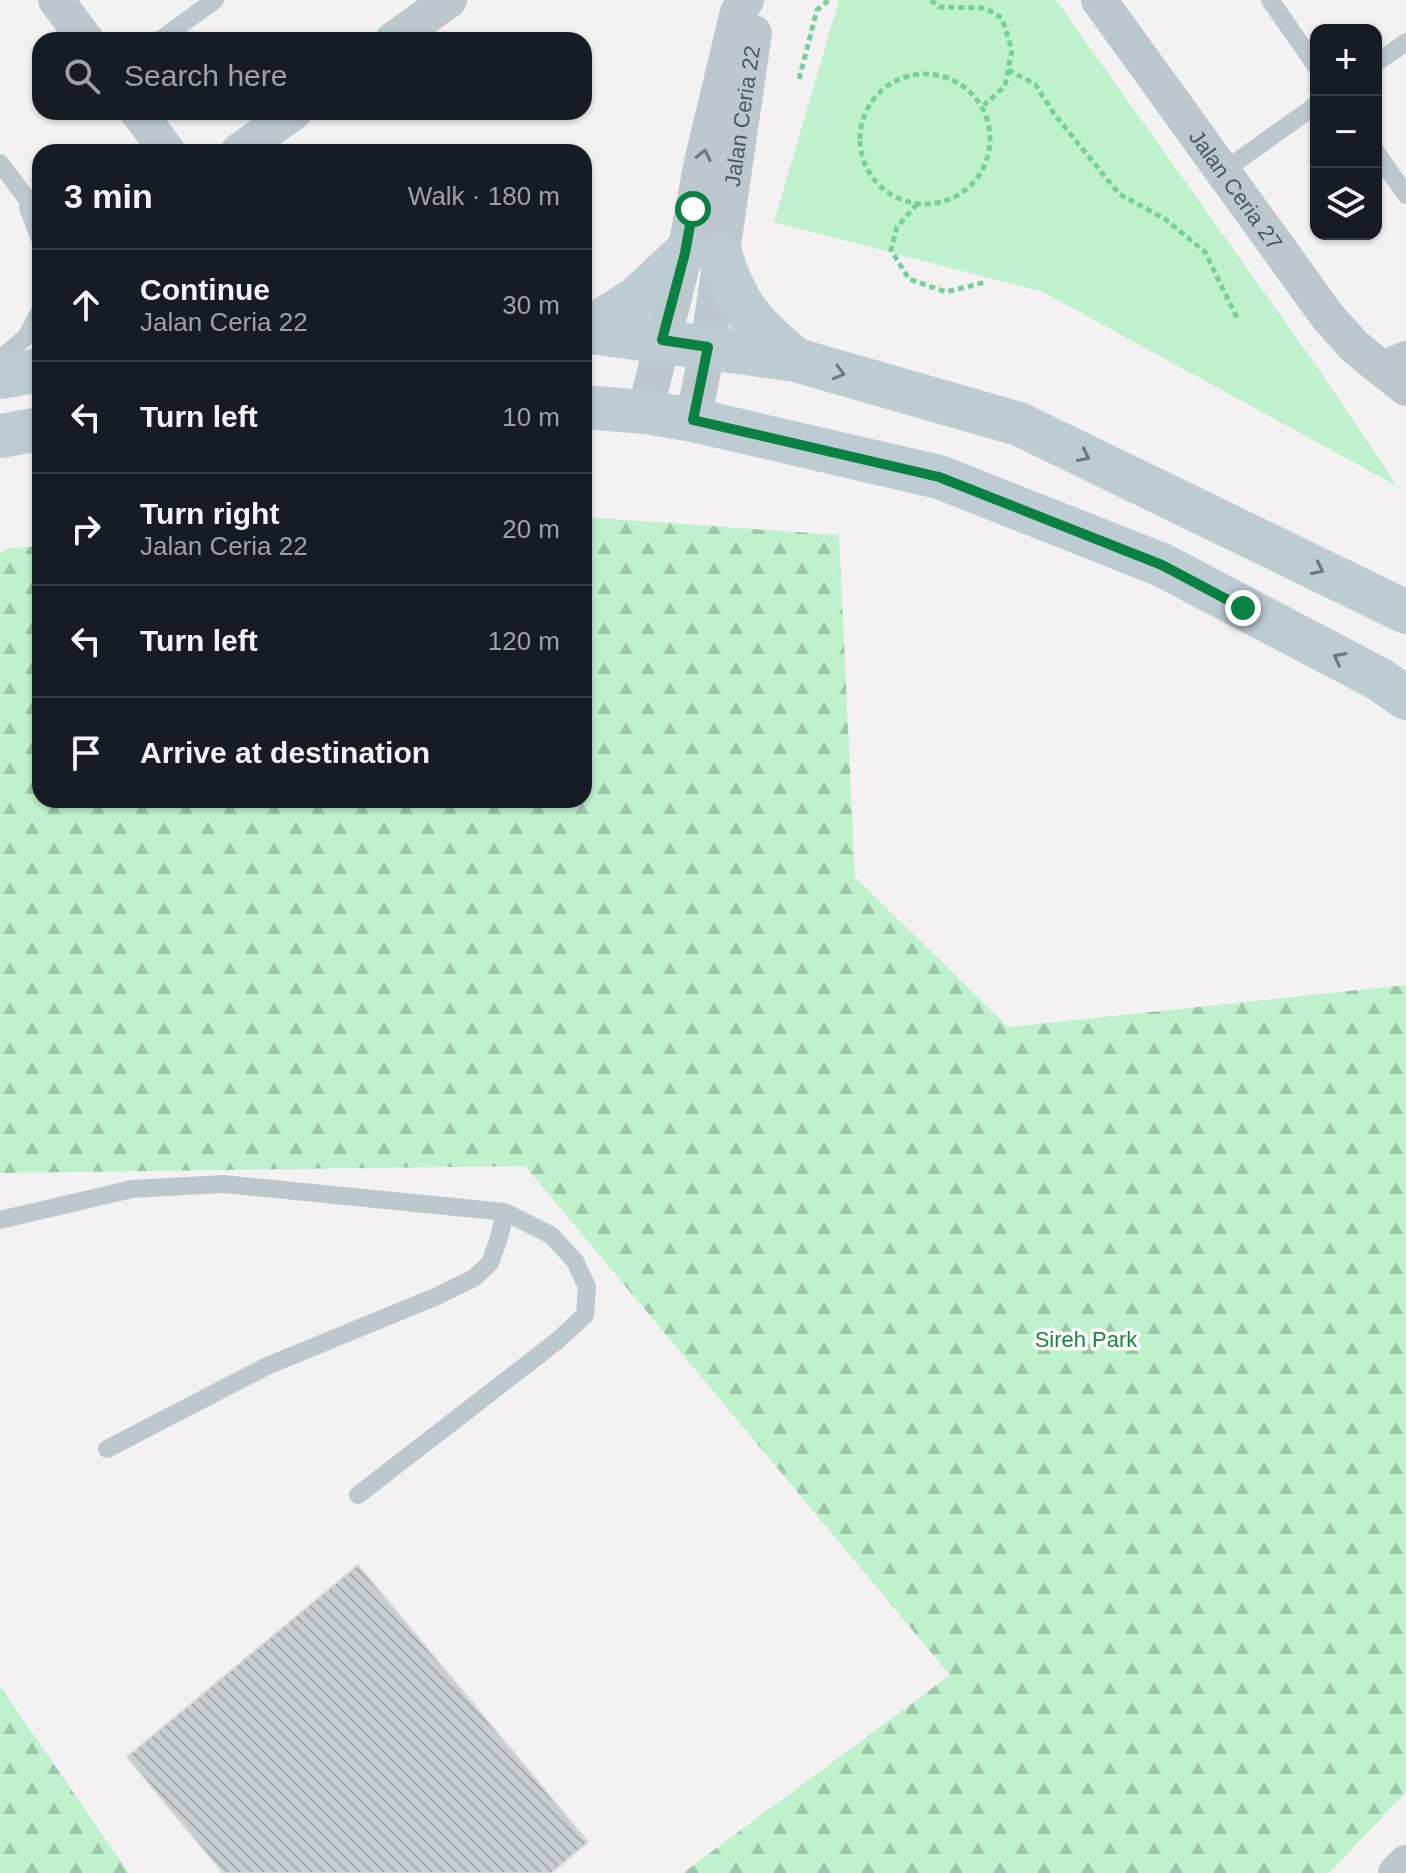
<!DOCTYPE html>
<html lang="en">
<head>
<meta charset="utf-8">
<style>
	:root { --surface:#171b24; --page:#242831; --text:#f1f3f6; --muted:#9ea1a6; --line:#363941 }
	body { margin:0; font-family:Helvetica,sans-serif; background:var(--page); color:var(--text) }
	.controls { position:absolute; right:24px; top:24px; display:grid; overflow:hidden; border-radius:16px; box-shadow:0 2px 6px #0004 }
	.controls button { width:72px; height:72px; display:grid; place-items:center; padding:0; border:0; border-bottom:2px solid var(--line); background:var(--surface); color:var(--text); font:40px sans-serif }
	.stop { position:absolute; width:24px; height:24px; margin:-18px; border:6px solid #0b8043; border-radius:50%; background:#fff }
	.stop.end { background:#0b8043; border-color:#fff; box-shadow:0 2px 8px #0008 }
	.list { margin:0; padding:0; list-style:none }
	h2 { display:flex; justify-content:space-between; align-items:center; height:104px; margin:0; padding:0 32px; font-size:34px }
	h2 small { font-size:26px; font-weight:400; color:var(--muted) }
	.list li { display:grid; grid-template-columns:52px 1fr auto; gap:24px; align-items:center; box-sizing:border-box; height:112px; padding:0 32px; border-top:2px solid var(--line) }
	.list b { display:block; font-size:30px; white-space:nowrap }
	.list p { margin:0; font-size:26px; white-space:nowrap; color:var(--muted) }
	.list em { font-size:26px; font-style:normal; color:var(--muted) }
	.icon { flex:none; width:44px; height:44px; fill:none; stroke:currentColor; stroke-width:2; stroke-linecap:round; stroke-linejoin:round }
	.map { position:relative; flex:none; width:1406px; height:1873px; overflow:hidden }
	.search { position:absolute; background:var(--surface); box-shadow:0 2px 6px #0004; left:32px; top:32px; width:560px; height:88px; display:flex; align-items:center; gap:20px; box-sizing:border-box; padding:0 28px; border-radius:24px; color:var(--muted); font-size:30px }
	.panel { position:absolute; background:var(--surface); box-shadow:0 2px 6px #0004; left:32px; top:144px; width:560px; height:664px; border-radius:24px }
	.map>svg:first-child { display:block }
	.forest { fill:url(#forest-firs) }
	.park { fill:#c0f1cd }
	.building { fill:url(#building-back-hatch); stroke:#d5d9dd; stroke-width:2 }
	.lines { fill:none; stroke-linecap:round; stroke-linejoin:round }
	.path { stroke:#76d198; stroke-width:5; stroke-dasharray:6 4; stroke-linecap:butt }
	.service { stroke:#bcc8ce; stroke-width:18 }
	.minor { stroke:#bcc8ce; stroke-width:36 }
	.secondary { stroke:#bdcbd3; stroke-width:44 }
	.oneway { stroke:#6b7a81 }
	.oneway2 { stroke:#6b7a82 }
	.route { stroke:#0b8043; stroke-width:10 }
	.labels { text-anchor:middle; stroke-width:7; stroke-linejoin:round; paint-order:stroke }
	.street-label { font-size:22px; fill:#485860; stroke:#fff }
	.park-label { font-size:22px; fill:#15863e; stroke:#fff }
</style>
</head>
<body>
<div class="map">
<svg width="1406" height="1873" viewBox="0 0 1406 1873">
	<defs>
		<pattern id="forest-firs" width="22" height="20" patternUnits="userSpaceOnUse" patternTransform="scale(2)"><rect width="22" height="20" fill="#c0f1cd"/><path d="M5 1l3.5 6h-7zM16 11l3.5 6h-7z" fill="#9ec6aa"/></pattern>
		<pattern id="building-back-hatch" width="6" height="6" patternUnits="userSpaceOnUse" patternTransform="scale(2)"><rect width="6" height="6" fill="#c8cdd1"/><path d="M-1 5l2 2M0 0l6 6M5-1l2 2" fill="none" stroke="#a4a9ad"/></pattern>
	</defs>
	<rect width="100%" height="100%" fill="#f4f1f2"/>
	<path class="forest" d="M584,517L839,535L855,877L1008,1027L1406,985V1792L1329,1873H683L950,1675L525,1166L0,1173V553L9,548L40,546V800H584Z
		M0,1686L129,1873H0Z"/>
	<path class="park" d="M839,0H1056L1315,364L1397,486L1043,292L774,222Z"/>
	<path class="building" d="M358,1565L588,1842L551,1873H223L127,1757Z"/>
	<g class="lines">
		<path class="path" d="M931,0L939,7L985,8L1002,18L1012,50L1005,86L984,105
			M1008,70L1035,84L1055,115L1119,194L1165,219L1205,252L1237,318
			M860 139a65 65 0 1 1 130 0a65 65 0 1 1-130 0Z
			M799,79L817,10L829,0
			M917,204L897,227L891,250L909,279L946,292L986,282"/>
		<path class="service" d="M1270,0L1316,66
			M160,40L215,0
			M1376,63L1406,42
			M1376,152L1406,195
			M0,163L40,216
			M1222,172L1316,105
			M28,208L40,239
			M0,359L26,337L40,311
			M0,1220L132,1189L223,1184L505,1212L551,1235L575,1261L587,1287L585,1315L557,1341L358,1495
			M107,1449L267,1366L435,1297L474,1278L490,1263L499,1238L505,1212"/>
		<g class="minor">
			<path d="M56,0L86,40"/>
			<path id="s1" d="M1099,0L1328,317L1354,346L1382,369"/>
			<path d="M393,40L449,0"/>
			<path d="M138,112L168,152"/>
			<path d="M238,152L294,112"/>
			<path d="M1406,359L1382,369L1406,388"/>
			<path d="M645,412L685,253L702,162L738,12L746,0"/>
			<path id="s2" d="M693,420L708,347L754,33"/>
			<path d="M1396,1873L1406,1863"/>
		</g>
		<path class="secondary" d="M721,256C737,309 755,325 796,360
			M584,331L796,360L1019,424L1406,612
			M585,331L636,299L685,253
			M0,377L40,370
			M584,407L645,412L693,420L939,477L1162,565L1379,679L1406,698
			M0,436L40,429"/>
	</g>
	<defs><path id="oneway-chevron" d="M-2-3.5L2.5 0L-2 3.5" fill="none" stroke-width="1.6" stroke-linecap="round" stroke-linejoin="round" transform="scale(2)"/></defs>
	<use class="oneway" href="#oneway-chevron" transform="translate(704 155) rotate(-77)"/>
	<g class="oneway2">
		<use href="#oneway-chevron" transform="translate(839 373) rotate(16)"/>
		<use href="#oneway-chevron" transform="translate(1084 456) rotate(26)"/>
		<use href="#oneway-chevron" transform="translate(1318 569) rotate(26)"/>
		<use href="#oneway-chevron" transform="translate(1339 658) rotate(-152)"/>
	</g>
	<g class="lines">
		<path class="route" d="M693,209L685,253L662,340L708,347L693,420L939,477L1162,565L1243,608"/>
	</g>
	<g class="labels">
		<g class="street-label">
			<text dy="8" stroke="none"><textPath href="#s2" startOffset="308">Jalan Ceria 22</textPath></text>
			<text dy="8" stroke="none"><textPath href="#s1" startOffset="234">Jalan Ceria 27</textPath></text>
		</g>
		<g class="park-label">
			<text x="1086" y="1347">Sireh Park</text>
		</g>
	</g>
</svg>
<div class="controls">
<button>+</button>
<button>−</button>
<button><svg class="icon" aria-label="layers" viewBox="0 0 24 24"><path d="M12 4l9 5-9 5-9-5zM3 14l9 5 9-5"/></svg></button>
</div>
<div class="stop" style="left:693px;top:209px"></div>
<div class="stop end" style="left:1243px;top:608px"></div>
<div class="search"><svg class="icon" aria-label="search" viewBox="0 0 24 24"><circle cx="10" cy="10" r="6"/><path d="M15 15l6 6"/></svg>Search here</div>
<section class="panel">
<h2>3 min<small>Walk · 180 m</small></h2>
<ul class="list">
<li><svg class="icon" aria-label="ahead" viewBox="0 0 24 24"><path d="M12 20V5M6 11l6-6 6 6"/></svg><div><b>Continue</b><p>Jalan Ceria 22</p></div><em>30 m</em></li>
<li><svg class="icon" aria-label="left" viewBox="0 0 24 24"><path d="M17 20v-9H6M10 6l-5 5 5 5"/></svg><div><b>Turn left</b></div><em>10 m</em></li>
<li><svg class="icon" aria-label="right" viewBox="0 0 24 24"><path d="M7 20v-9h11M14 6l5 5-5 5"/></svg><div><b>Turn right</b><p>Jalan Ceria 22</p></div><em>20 m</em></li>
<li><svg class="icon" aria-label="left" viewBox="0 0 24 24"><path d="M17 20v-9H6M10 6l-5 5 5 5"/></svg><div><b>Turn left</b></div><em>120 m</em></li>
<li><svg class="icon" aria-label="arrive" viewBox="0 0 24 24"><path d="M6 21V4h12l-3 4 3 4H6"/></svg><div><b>Arrive at destination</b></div></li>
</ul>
</section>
</div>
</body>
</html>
